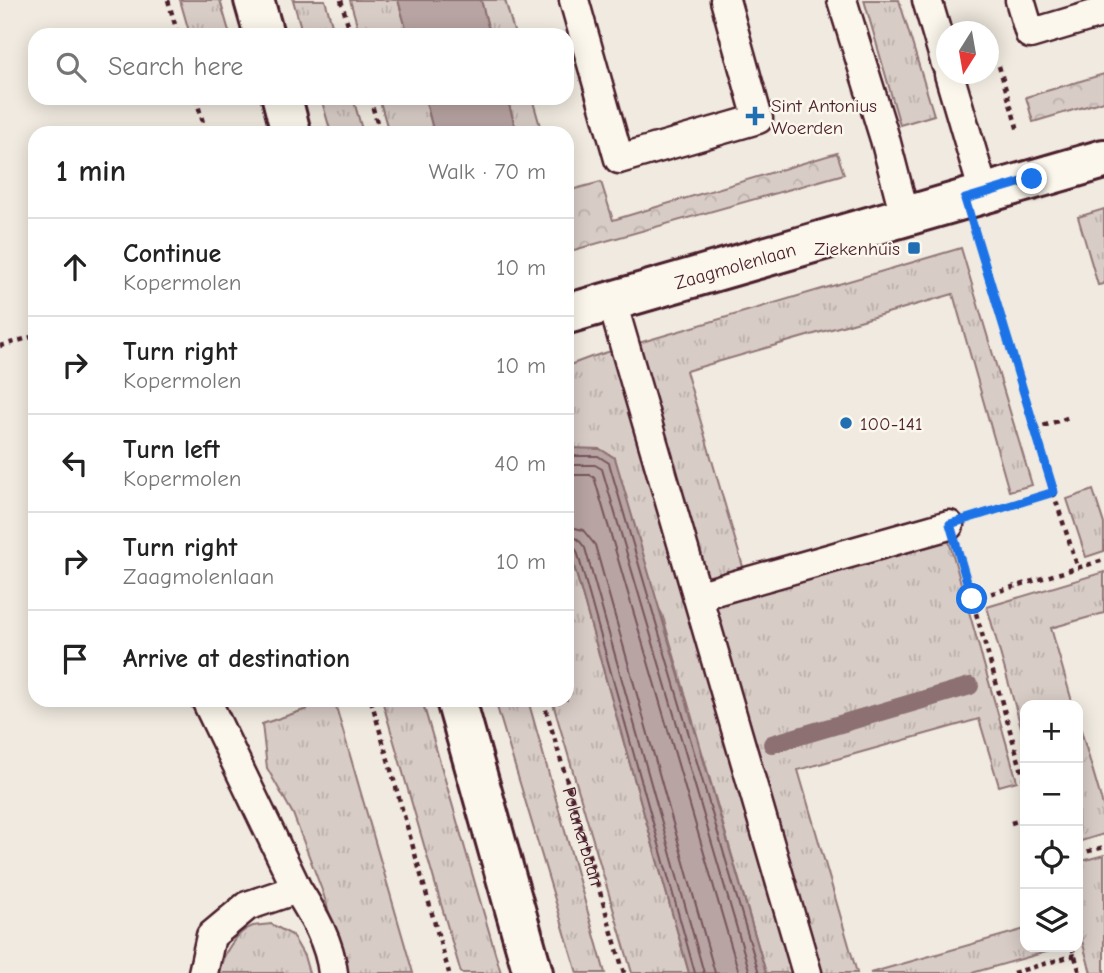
<!DOCTYPE html>
<html lang="en">
<head>
<meta charset="utf-8">
<style>
	:root { --surface:#fff; --page:#f6f6f6; --text:#222; --muted:#767676; --line:#e0e0e0 }
	body { margin:0; font-family:"Comic Neue",sans-serif; background:var(--page); color:var(--text) }
	.controls { position:absolute; right:21px; bottom:21px; display:grid; overflow:hidden; border-radius:14px; box-shadow:0 4px 18px #0003 }
	.controls button { width:63px; height:63px; display:grid; place-items:center; padding:0; border:0; border-bottom:2px solid var(--line); background:var(--surface); color:var(--text); font:35px sans-serif }
	.compass { position:absolute; left:936px; top:21px; width:63px; height:63px; border-radius:50%; background:var(--surface); box-shadow:0 4px 18px #0003; rotate:191deg }
	.stop { position:absolute; width:21px; height:21px; margin:-16px; border:5px solid #1a73e8; border-radius:50%; background:#fff }
	.stop.end { background:#1a73e8; border-color:#fff; box-shadow:0 2px 7px #0008 }
	.list { margin:0; padding:0; list-style:none }
	h2 { display:flex; justify-content:space-between; align-items:center; height:91px; margin:0; padding:0 28px; font-size:30px }
	h2 small { font-size:23px; font-weight:400; color:var(--muted) }
	.list li { display:grid; grid-template-columns:46px 1fr auto; gap:21px; align-items:center; box-sizing:border-box; height:98px; padding:0 28px; border-top:2px solid var(--line) }
	.list b { display:block; font-size:26px; white-space:nowrap }
	.list p { margin:0; font-size:23px; white-space:nowrap; color:var(--muted) }
	.list em { font-size:23px; font-style:normal; color:var(--muted) }
	.icon { flex:none; width:38px; height:38px; fill:none; stroke:currentColor; stroke-width:2; stroke-linecap:round; stroke-linejoin:round }
	.map { position:relative; flex:none; width:1104px; height:973px; overflow:hidden }
	.search { position:absolute; background:var(--surface); box-shadow:0 4px 18px #0003; left:28px; top:28px; width:546px; height:77px; display:flex; align-items:center; gap:18px; box-sizing:border-box; padding:0 24px; border-radius:21px; color:var(--muted); font-size:26px }
	.panel { position:absolute; background:var(--surface); box-shadow:0 4px 18px #0003; left:28px; top:126px; width:546px; height:581px; border-radius:21px }
	.map>svg:first-child { display:block }
	.grass { fill:url(#grass-tufts); stroke:#917678; stroke-width:2 }
	.forest { fill:url(#forest-crowns); stroke:#917678; stroke-width:2 }
	.water { fill:#b8a4a2; stroke:#8c6f72; stroke-width:2 }
	.lines { fill:none; stroke-linecap:round; stroke-linejoin:round }
	.shore { stroke:#76545b; stroke-width:2 }
	.stream { stroke:#8c6f72; stroke-width:18 }
	.lane-casing { stroke:#4a1f2b; stroke-width:33 }
	.street-casing { stroke:#4a1f2b; stroke-width:44 }
	.secondary-casing { stroke:#4a1f2b; stroke-width:44 }
	.path { stroke:#4a1f2b; stroke-width:4.5; stroke-dasharray:5 5; stroke-linecap:butt }
	.lane { stroke:#fbf7ec; stroke-width:28 }
	.street { stroke:#fbf7ec; stroke-width:38 }
	.secondary { stroke:#fbf7ec; stroke-width:38 }
	.route { stroke:#1a73e8; stroke-width:9 }
	.poi-dot { fill:#1f6fb2; stroke:#fbf7ec; stroke-width:2.5 }
	.labels { text-anchor:middle; stroke-width:5; stroke-linejoin:round; paint-order:stroke }
	.poi-label { font-size:19px; fill:#4a1f2b; stroke:#fbf7ec; text-anchor:start }
	.street-label { font-size:19px; fill:#4a1f2b; stroke:#fbf7ec }
</style>
</head>
<body>
<div class="map">
<svg width="1104" height="973" viewBox="0 0 1104 973">
	<defs>
		<pattern id="grass-tufts" width="24" height="20" patternUnits="userSpaceOnUse" patternTransform="scale(1.75)"><rect width="24" height="20" fill="#d8ccc6"/><path d="M3 7l-1-3M5 7V3M7 7l1-3M15 17l-1-3M17 17v-4M19 17l1-3" fill="none" stroke="#bbafaa"/></pattern>
		<pattern id="forest-crowns" width="20" height="18" patternUnits="userSpaceOnUse" patternTransform="scale(1.75)"><rect width="20" height="18" fill="#d8ccc6"/><path d="M2 6a3 3 0 1 1 6 0M12 15a3 3 0 1 1 6 0" fill="none" stroke="#bbafaa"/></pattern>
	</defs>
	<rect width="100%" height="100%" fill="#f0eae0"/>
	<filter id="ink" filterUnits="userSpaceOnUse"><feTurbulence type="fractalNoise" baseFrequency=".0143" numOctaves="2"/><feDisplacementMap in="SourceGraphic" scale="14" xChannelSelector="R" yChannelSelector="G"/><feConvolveMatrix kernelMatrix="1 2 1 2 8 2 1 2 1" color-interpolation-filters="sRGB"/></filter>
	<g filter="url(#ink)">
		<path class="grass" d="M180,0H220L230,35H190Z
			M293,0H325L335,35H303Z
			M350,0H398L408,35H360Z
			M481,0H505L515,35H490Z
			M864,0H899L934,115L900,125Z
			M321,98H353L363,133H331Z
			M379,98H425L434,133H389Z
			M507,98H532L542,133H517Z
			M1104,209V284L1098,285L1078,217Z
			M961,248L1032,485L1009,491L953,294L686,371L750,591L947,534L1017,781L999,786L979,719L798,770L857,973H766L662,614L567,452V366L591,357Z
			M1093,490L1104,524V551L1086,557L1067,499Z
			M567,541L689,973H632L552,700H567Z
			M1104,572V613L1051,628L1073,705H1025V741L987,607Z
			M305,700H334L413,973H348L323,893L293,814L267,768L262,724L307,709Z
			M382,700H422L501,973H461Z
			M495,700H528L605,973H577Z
			M1078,720L1104,809V834L1078,842Z
			M1104,855V973H1091L1078,926V862Z
			M271,924L292,935L304,956L309,973H219C222,956 235,932 253,926C259,925 265,925 271,924Z
			M1025,929V947H1064L972,973H870Z"/>
		<path class="forest" d="M1104,74V101L1033,122L1026,97Z
			M837,153L844,174L567,252V191L601,182L613,220Z"/>
		<path class="water" d="M398,0H481L490,35H408Z
			M425,98H507L517,133H434Z
			M571,448L600,449L615,458L766,973H689L567,541V452Z"/>
		<g class="lines">
			<path class="shore" d="M567,456H598L609,463L759,973
				M567,465H595L602,469L750,973
				M567,475H590L594,477L739,973
				M567,526L583,530L595,545L715,973
				M567,536L578,539L585,548L704,973
				M567,545L573,546L577,551L695,973"/>
			<path class="stream" d="M772,744L970,686"/>
			<g class="lane-casing">
				<path id="lane" d="M574,0L619,159L758,119L725,0
					M842,0L885,139L905,216
					M927,0L946,64
					M1020,0L1030,34L1104,12
					M949,74L984,193
					M612,302L807,973
					M697,596L949,525
					M297,889C313,914 330,943 333,973
					M203,973L211,936L247,906L297,889L206,700"/>
			</g>
			<g class="street-casing">
				<g id="street">
					<path id="s2" d="M567,314L1104,159"/>
				</g>
			</g>
			<g class="secondary-casing">
				<path id="secondary" d="M254,0L264,35
					M282,98L291,133
					M456,700L533,973"/>
			</g>
			<g class="path">
				<path d="M168,0L178,35"/>
				<path d="M341,0L351,35"/>
				<path d="M999,66L1018,131"/>
				<path d="M196,98L206,133"/>
				<path d="M370,98L380,133"/>
				<path d="M979,245L1053,492L991,511"/>
				<path d="M0,346L35,336"/>
				<path d="M1034,429L1070,417"/>
				<path d="M1053,492L1078,568"/>
				<path d="M962,565L1025,782"/>
				<path d="M972,599L1104,560"/>
				<path d="M371,700L449,973"/>
				<path id="s1" d="M543,700L624,973"/>
				<path d="M1011,823L1025,819"/>
				<path d="M1078,854L1104,847"/>
				<path d="M1072,947L1080,973"/>
				<path d="M1013,973L1075,955"/>
			</g>
			<use href="#lane" class="lane"/>
			<use href="#street" class="street"/>
			<use href="#secondary" class="secondary"/>
		</g>
	</g>
	<g class="lines" filter="url(#ink)">
		<path class="route" d="M972,599L950,524L1054,492L965,199L1032,179"/>
	</g>
	<g class="poi-dot">
		<path d="M751.5 105.5h7v7h7v7h-7v7h-7v-7h-7v-7h7z"/>
		<rect x="907" y="241" width="14" height="14" rx="3.5"/>
		<circle cx="846" cy="423" r="7"/>
	</g>
	<g class="labels">
		<g class="poi-label">
			<text x="771" y="112">Sint Antonius<tspan x="771" dy="22">Woerden</tspan></text>
			<text x="900" y="255" text-anchor="end">Ziekenhuis</text>
			<text x="860" y="430">100-141</text>
		</g>
		<g class="street-label">
			<text dy="7" stroke="none"><textPath href="#s2" startOffset="175">Zaagmolenlaan</textPath></text>
			<text dy="7" stroke="none"><textPath href="#s1" startOffset="142">Polanerbaan</textPath></text>
		</g>
	</g>
</svg>
<div class="controls">
<button>+</button>
<button>−</button>
<button><svg class="icon" aria-label="locate" viewBox="0 0 24 24"><circle cx="12" cy="12" r="6"/><path d="M12 2v4M12 18v4M2 12h4M18 12h4"/></svg></button>
<button><svg class="icon" aria-label="layers" viewBox="0 0 24 24"><path d="M12 4l9 5-9 5-9-5zM3 14l9 5 9-5"/></svg></button>
</div>
<svg class="compass" viewBox="-18 -18 36 36"><path d="M0-13l5 13h-10z" fill="#e53935"/><path d="M0 13l5-13h-10z" fill="#767676"/></svg>
<div class="stop" style="left:972px;top:599px"></div>
<div class="stop end" style="left:1032px;top:179px"></div>
<div class="search"><svg class="icon" aria-label="search" viewBox="0 0 24 24"><circle cx="10" cy="10" r="6"/><path d="M15 15l6 6"/></svg>Search here</div>
<section class="panel">
<h2>1 min<small>Walk · 70 m</small></h2>
<ul class="list">
<li><svg class="icon" aria-label="ahead" viewBox="0 0 24 24"><path d="M12 20V5M6 11l6-6 6 6"/></svg><div><b>Continue</b><p>Kopermolen</p></div><em>10 m</em></li>
<li><svg class="icon" aria-label="right" viewBox="0 0 24 24"><path d="M7 20v-9h11M14 6l5 5-5 5"/></svg><div><b>Turn right</b><p>Kopermolen</p></div><em>10 m</em></li>
<li><svg class="icon" aria-label="left" viewBox="0 0 24 24"><path d="M17 20v-9H6M10 6l-5 5 5 5"/></svg><div><b>Turn left</b><p>Kopermolen</p></div><em>40 m</em></li>
<li><svg class="icon" aria-label="right" viewBox="0 0 24 24"><path d="M7 20v-9h11M14 6l5 5-5 5"/></svg><div><b>Turn right</b><p>Zaagmolenlaan</p></div><em>10 m</em></li>
<li><svg class="icon" aria-label="arrive" viewBox="0 0 24 24"><path d="M6 21V4h12l-3 4 3 4H6"/></svg><div><b>Arrive at destination</b></div></li>
</ul>
</section>
</div>
</body>
</html>
